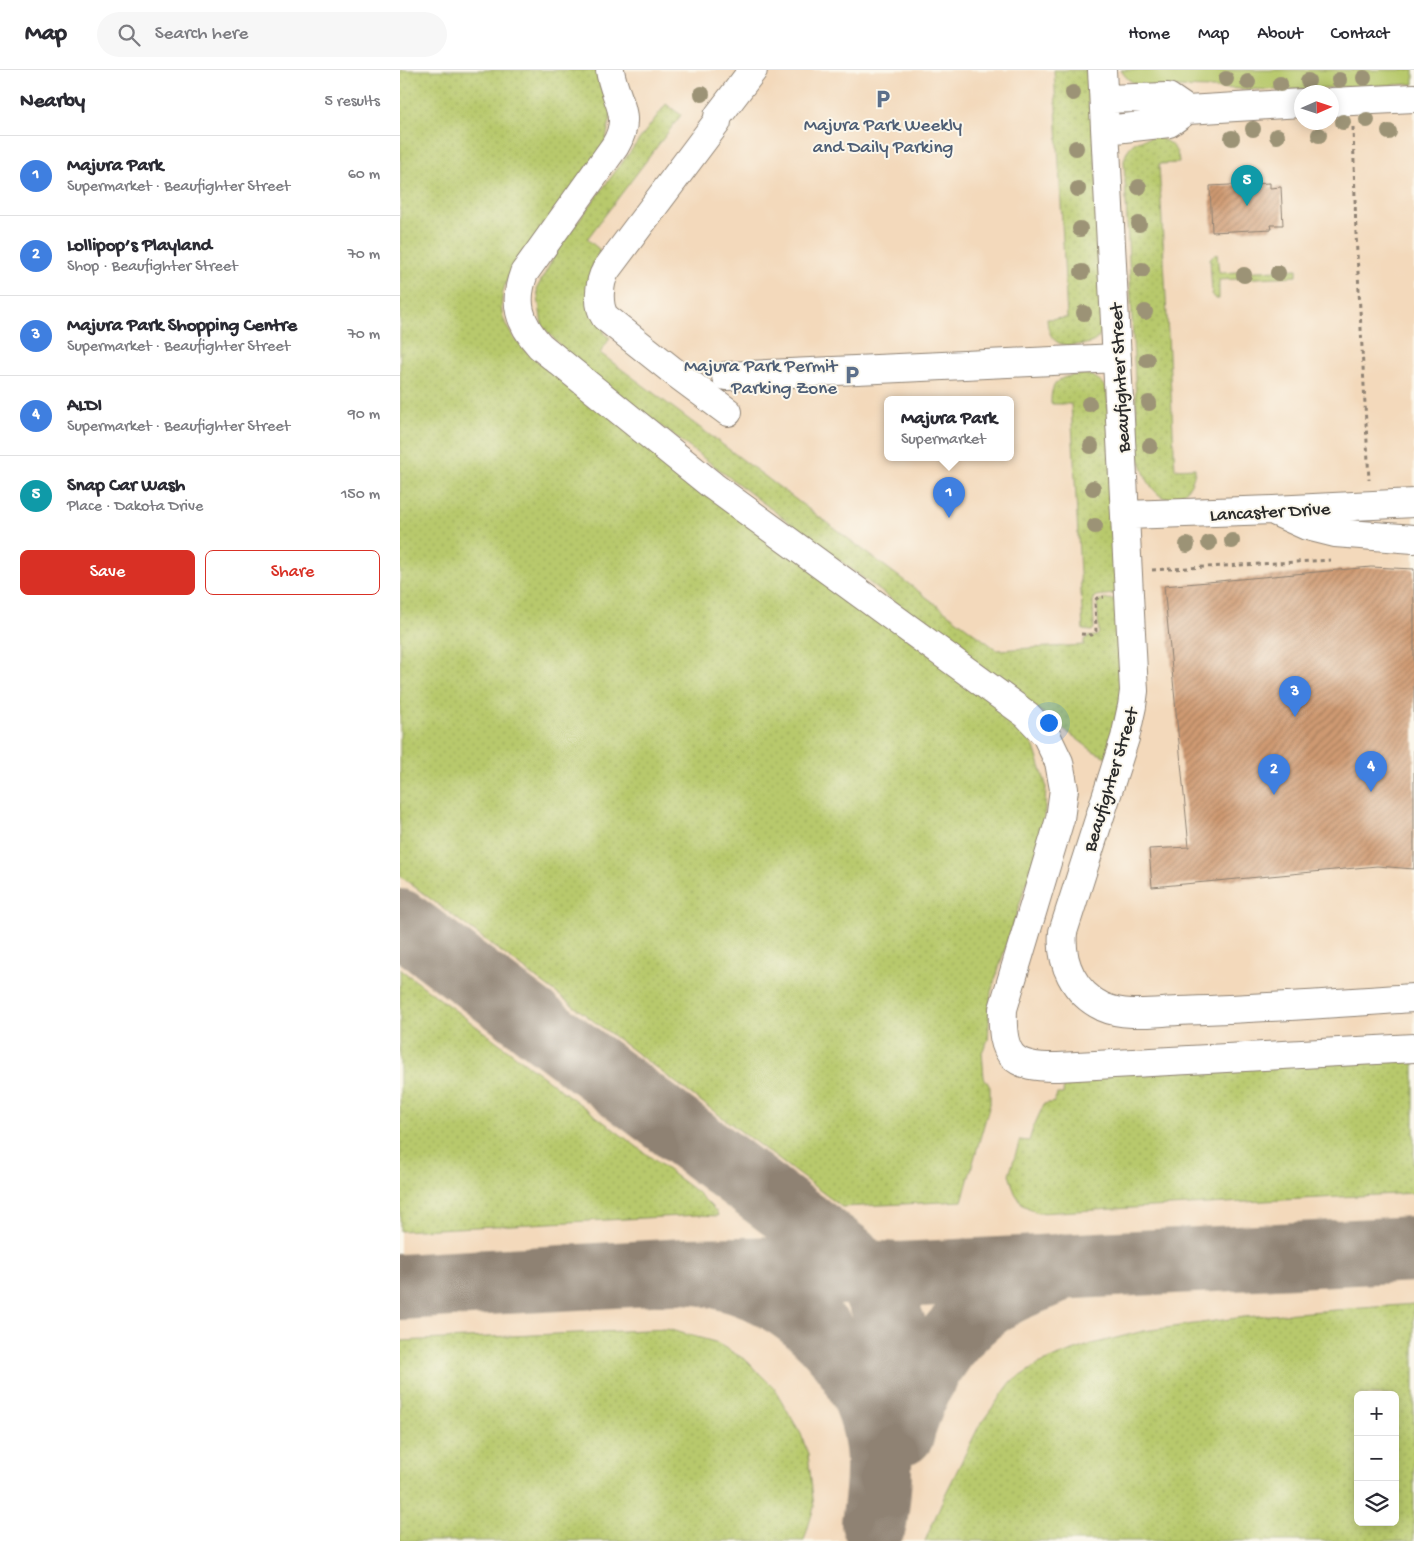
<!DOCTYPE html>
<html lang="en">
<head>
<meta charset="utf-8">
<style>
	:root { --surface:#fff; --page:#f7f7f7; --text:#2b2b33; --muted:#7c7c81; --line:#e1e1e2; --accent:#d93025 }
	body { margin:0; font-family:"Gochi Hand",sans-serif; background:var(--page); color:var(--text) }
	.controls { position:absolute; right:15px; bottom:15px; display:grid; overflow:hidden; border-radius:8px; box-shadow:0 2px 12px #0003 }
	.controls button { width:45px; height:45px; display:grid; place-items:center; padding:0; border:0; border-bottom:1px solid var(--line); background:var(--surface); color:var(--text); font:25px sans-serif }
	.compass { position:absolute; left:894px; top:15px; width:45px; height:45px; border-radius:50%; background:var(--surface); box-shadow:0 2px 12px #0003; rotate:87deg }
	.you { position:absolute; left:648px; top:652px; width:18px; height:18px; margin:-12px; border:4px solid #fff; border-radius:50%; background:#1a73e8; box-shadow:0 0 0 8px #1a73e833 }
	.badge { display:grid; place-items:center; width:32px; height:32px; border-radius:50%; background:var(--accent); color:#fff; font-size:16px; font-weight:700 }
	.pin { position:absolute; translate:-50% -41px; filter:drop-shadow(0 1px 2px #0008) }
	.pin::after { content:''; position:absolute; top:26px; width:18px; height:15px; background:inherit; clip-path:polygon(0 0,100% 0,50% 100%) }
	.popup { position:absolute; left:484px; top:326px; width:130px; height:65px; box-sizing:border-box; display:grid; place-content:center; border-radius:8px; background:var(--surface); filter:drop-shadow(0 1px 4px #0005); font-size:16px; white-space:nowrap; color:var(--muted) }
	.popup b { font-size:19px; color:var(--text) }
	.popup::after { content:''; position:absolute; left:50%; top:100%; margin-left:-10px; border:10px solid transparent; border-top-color:var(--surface) }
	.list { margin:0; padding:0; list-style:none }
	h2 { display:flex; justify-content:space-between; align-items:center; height:65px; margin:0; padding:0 20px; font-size:21px }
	h2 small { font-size:16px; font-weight:400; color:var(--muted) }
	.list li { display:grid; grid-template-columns:32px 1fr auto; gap:15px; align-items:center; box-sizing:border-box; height:80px; padding:0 20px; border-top:1px solid var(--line) }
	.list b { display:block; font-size:19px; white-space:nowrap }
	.list p { margin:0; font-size:16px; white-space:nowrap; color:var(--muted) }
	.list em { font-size:16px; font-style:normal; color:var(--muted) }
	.actions { display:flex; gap:10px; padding:15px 20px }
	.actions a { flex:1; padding:11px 0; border:1px solid var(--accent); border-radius:8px; text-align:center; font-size:18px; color:var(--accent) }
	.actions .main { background:var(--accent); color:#fff }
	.icon { flex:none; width:28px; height:28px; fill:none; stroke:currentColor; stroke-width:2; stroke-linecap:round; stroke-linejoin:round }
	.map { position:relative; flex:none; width:1014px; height:1471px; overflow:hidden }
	header { display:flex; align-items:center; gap:30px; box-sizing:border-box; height:70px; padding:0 25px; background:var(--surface); border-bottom:1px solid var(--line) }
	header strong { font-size:24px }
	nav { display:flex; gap:28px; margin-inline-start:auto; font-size:18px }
	.search { width:350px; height:45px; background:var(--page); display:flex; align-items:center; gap:12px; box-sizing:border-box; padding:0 18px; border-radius:28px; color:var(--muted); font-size:19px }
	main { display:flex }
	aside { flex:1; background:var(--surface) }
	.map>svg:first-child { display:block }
	.grass { fill:url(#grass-dots); stroke:#727a4c; fill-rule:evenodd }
	.park { fill:#b8c96c; stroke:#727a4c }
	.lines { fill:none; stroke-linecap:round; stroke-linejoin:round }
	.taxiway { stroke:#8f8273; stroke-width:66 }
	.building { fill:url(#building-hatch) }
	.minor-casing { stroke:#8f8273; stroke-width:30 }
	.path { stroke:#8f8273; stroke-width:3; stroke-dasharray:4 4; stroke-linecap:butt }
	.minor { stroke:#fff; stroke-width:28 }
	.tree { fill:#9c9376 }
	.labels { text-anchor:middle; stroke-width:4; stroke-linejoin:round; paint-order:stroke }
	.service-label { font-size:19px; fill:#4e5e75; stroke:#fbf7ec }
	.street-label { font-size:19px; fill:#2b2b2b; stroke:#fbf7ec }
</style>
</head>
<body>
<header>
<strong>Map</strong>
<div class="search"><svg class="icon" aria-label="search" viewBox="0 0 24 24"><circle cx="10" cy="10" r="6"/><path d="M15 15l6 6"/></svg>Search here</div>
<nav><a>Home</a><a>Map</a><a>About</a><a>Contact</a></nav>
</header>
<main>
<aside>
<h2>Nearby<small>5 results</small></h2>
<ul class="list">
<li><span class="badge" style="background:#3f7fe0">1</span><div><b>Majura Park</b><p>Supermarket · Beaufighter Street</p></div><em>60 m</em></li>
<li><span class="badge" style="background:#3f7fe0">2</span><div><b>Lollipop’s Playland</b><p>Shop · Beaufighter Street</p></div><em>70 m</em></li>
<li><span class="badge" style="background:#3f7fe0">3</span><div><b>Majura Park Shopping Centre</b><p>Supermarket · Beaufighter Street</p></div><em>70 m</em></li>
<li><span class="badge" style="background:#3f7fe0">4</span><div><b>ALDI</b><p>Supermarket · Beaufighter Street</p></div><em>90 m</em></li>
<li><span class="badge" style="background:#0f9aa8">5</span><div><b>Snap Car Wash</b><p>Place · Dakota Drive</p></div><em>150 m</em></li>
</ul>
<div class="actions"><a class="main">Save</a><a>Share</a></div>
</aside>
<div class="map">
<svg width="1014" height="1471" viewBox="0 0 1014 1471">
	<defs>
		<pattern id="grass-dots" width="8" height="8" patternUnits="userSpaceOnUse" patternTransform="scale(1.25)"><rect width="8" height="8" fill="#b8c96c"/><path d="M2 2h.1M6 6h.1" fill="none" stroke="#9ead5e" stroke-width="1.8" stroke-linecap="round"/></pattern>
		<pattern id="building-hatch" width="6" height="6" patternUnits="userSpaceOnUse" patternTransform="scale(1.25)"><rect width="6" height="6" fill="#cf9a72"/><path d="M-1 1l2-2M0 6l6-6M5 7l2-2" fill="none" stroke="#a87e5e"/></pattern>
	</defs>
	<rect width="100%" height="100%" fill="#fbf7ec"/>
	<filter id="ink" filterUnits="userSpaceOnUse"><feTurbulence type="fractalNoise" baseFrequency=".02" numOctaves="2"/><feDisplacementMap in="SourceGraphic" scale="10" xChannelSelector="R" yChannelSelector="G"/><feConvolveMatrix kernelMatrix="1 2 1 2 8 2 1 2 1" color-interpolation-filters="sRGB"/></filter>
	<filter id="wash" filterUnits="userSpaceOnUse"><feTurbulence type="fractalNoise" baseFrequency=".0096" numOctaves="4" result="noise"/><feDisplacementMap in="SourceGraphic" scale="20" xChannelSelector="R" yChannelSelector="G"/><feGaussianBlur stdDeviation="1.12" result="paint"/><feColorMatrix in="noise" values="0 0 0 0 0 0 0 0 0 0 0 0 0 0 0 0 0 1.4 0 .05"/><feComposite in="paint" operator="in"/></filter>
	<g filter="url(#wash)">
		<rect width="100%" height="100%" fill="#f3d9bb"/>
		<path class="grass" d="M0,0H199L197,6L212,42L205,73L111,202C107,210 103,218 102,228C96,264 137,290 160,310L608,643L634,677L646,715L644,759L591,922L588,970L582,982L584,1007L590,1017V1034L562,1131L442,1137L0,806Z
			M654,0H691L704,254C699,273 692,274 674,275C656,277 648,267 647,249L667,248Z
			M266,34L281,45L187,169L200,180L194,192L188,212L205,264L210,268L200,283L597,580L684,575V570L687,567L696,566L699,563L697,532L699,530L714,529L717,531L722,625L706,687L693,681L176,292L142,256L137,218L161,174Z
			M755,67C769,70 779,79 779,93L759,94L775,399L795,398V401C793,418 775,440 757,423C747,414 743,400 739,388L724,91C728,72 738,70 755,67Z
			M817,184L819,203L897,199V206L819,210V229H816L812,224L810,189L812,186Z
			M687,304C697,307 703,312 707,322L718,521L714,524L696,526L693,528L694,558L692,561L683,560L671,334H651C650,307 664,306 687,304Z
			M0,899L297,1122L317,1142L318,1146L299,1145L0,1161Z
			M1014,987V1123L638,1143L623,1135L615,1123L609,1105L620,1070L629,1071L633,1058L644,1034L654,1032L657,1024H663L665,1005Z
			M1014,1234V1471H525L544,1427L579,1356L611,1312L642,1292L692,1274L744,1261L844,1247ZM958,1325H995V1452H958Z
			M267,1259L315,1272L346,1290L374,1318L401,1364L408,1384L414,1437L404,1471H0V1271Z"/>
		<path class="park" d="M721,0H1014V14L878,20L744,16C733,14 727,10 721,0Z"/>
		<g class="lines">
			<path class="taxiway" d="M0,852L449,1187C457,1197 466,1206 473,1217C504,1265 510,1307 502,1363
				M286,1201L393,1199L499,1205L1014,1179
				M0,1217L286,1201C380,1207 468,1281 478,1377C481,1403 478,1428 474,1453
				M504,1354C520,1302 558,1247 607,1222C621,1215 636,1210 650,1204"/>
		</g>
		<g id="blocks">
			<path class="building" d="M870,113V118L881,117L883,155H871L872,159L812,162L810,116Z
				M971,497L1014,499V799L977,796L752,817L749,779L789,777L764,516Z"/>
		</g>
	</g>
	<g filter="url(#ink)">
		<use href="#blocks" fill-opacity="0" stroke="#8f8273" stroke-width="1"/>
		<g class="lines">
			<g class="minor-casing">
				<path id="minor" d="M210,0C214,30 234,44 215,76L124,203C113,232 119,253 140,276L313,416L627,645L646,665L659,692L664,719L660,749L603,939C601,986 612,998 658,997L1014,978
					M702,0L734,621L732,636L725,668L663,862C660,893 674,923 703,937C725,947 754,942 778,941C857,939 935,933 1014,928
					M704,29L768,27L787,40
					M932,32L1014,28
					M318,46L353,0
					M317,52L206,200C199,212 197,235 205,247L278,305L328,342
					M706,60L769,53L787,40L902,33
					M326,306L717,288
					M876,442L907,456L935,463L1014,469
					M726,445L873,440L1014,433"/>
			</g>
			<path class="path" d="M953,57L956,164L969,410
				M752,500L931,490
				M681,564L692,565L696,561L695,531L697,528L704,527"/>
			<use href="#minor" class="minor"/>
		</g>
		<g class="tree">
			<circle cx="964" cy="8" r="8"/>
			<circle cx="826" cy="9" r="8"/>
			<circle cx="939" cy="10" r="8"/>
			<circle cx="908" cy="11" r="8"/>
			<circle cx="848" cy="12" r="8"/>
			<circle cx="880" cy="14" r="8"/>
			<circle cx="673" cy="23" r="8"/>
			<circle cx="302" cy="24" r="8"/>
			<circle cx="967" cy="50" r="8"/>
			<circle cx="943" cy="52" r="8"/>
			<circle cx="853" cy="59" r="8"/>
			<circle cx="989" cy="62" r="8"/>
			<circle cx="919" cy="65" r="8"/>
			<circle cx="877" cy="66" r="8"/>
			<circle cx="832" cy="68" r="8"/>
			<circle cx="676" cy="78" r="8"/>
			<circle cx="739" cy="117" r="8"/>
			<circle cx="678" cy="119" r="8"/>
			<circle cx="739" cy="154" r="8"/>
			<circle cx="680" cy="159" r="8"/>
			<circle cx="742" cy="200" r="8"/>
			<circle cx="682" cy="202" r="8"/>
			<circle cx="878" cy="203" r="8"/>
			<circle cx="844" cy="205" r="8"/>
			<circle cx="745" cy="242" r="8"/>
			<circle cx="684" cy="243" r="8"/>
			<circle cx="747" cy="290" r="8"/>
			<circle cx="749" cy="333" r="8"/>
			<circle cx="689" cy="334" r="8"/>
			<circle cx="691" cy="376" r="8"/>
			<circle cx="750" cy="376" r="8"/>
			<circle cx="693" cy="418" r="8"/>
			<circle cx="695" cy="456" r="8"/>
			<circle cx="832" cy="471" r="8"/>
			<circle cx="809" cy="473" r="8"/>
			<circle cx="787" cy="475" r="8"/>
		</g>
	</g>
	<defs>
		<g id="parking-bare" transform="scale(1.5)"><path d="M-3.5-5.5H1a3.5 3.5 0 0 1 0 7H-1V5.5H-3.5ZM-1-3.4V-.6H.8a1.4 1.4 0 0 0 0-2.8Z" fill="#5c6f8a" stroke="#fbf7ec" stroke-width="2.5" paint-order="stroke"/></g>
	</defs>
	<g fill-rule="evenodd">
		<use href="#parking-bare" x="483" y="29"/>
		<use href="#parking-bare" x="452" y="305"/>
	</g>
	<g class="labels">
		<g class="service-label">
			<text x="483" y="60">Majura Park Weekly<tspan x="483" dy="22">and Daily Parking</tspan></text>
			<text x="437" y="301" text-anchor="end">Majura Park Permit<tspan x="437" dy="22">Parking Zone</tspan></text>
		</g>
		<g class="street-label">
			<text transform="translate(718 308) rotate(-93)" y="7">Beaufighter Street</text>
			<text transform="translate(870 440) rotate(-3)" y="7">Lancaster Drive</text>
			<text transform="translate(709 709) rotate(-73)" y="7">Beaufighter Street</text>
		</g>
	</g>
</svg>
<div class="controls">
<button>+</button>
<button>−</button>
<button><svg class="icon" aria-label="layers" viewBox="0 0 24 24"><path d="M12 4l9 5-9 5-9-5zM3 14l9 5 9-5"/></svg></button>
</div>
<svg class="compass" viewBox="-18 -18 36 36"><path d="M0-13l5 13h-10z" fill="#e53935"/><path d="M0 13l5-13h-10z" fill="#7c7c81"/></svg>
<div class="you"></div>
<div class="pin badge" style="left:549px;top:448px;background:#3f7fe0">1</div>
<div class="popup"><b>Majura Park</b>Supermarket</div>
<div class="pin badge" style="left:874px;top:725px;background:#3f7fe0">2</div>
<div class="pin badge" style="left:895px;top:647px;background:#3f7fe0">3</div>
<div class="pin badge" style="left:971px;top:722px;background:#3f7fe0">4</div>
<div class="pin badge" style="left:847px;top:136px;background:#0f9aa8">5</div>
</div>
</main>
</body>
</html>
